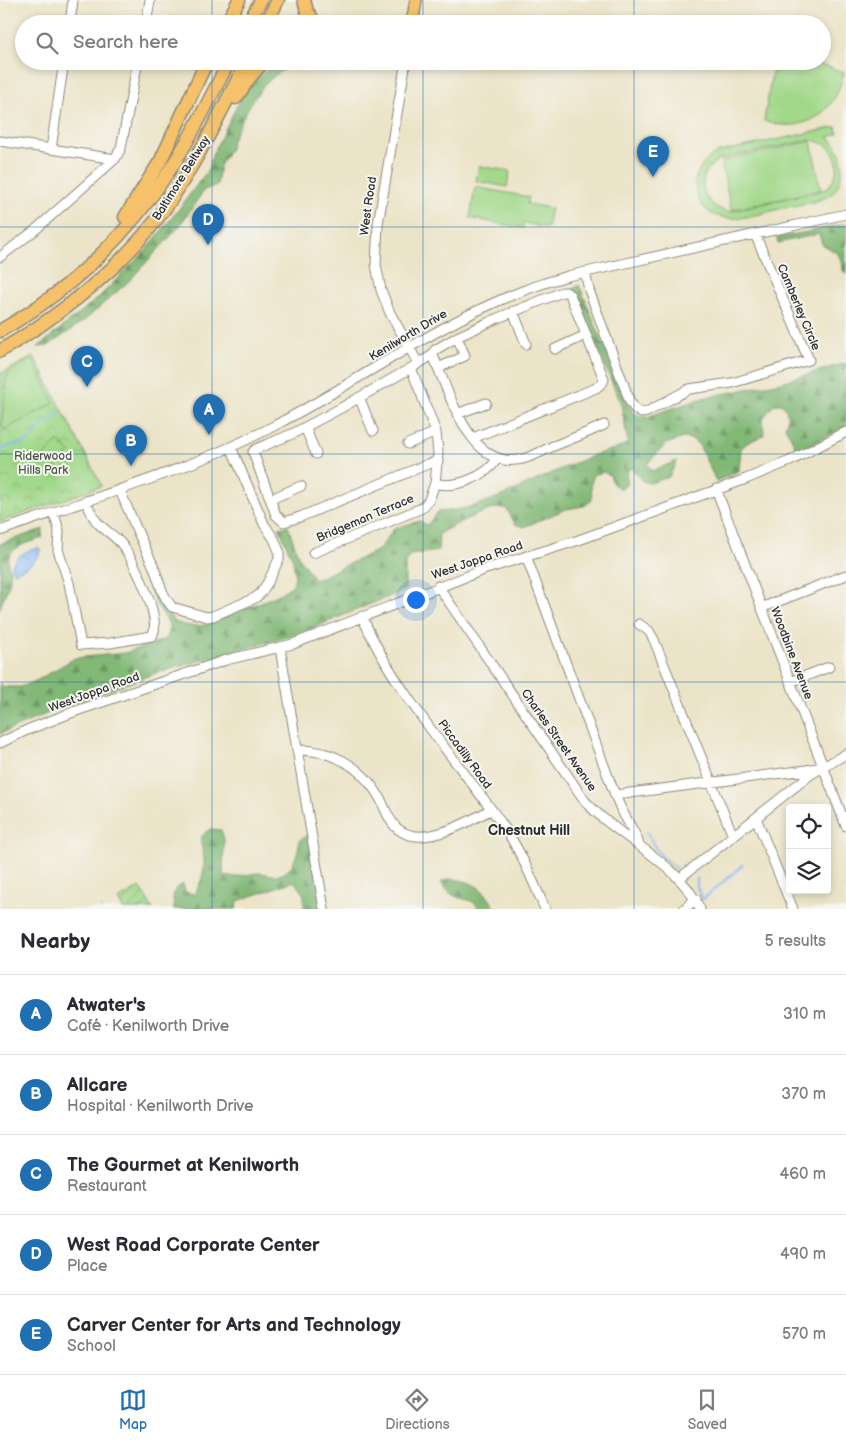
<!DOCTYPE html>
<html lang="en">
<head>
<meta charset="utf-8">
<style>
	:root { --surface:#fff; --page:#f7f7f7; --text:#2b2b33; --muted:#7c7c81; --line:#e1e1e2; --accent:#1f6fb2 }
	body { margin:0; font-family:"Balsamiq Sans",sans-serif; background:var(--page); color:var(--text) }
	.controls { position:absolute; right:15px; bottom:15px; display:grid; overflow:hidden; border-radius:5px; box-shadow:0 2px 8px #0003 }
	.controls button { width:45px; height:45px; display:grid; place-items:center; padding:0; border:0; border-bottom:1px solid var(--line); background:var(--surface); color:var(--text); font:25px sans-serif }
	.you { position:absolute; left:415px; top:599px; width:18px; height:18px; margin:-12px; border:4px solid #fff; border-radius:50%; background:#1a73e8; box-shadow:0 0 0 8px #1a73e833 }
	.badge { display:grid; place-items:center; width:32px; height:32px; border-radius:50%; background:var(--accent); color:#fff; font-size:16px; font-weight:700 }
	.pin { position:absolute; translate:-50% -41px; filter:drop-shadow(0 1px 2px #0008) }
	.pin::after { content:''; position:absolute; top:26px; width:18px; height:15px; background:inherit; clip-path:polygon(0 0,100% 0,50% 100%) }
	.list { margin:0; padding:0; list-style:none }
	h2 { display:flex; justify-content:space-between; align-items:center; height:65px; margin:0; padding:0 20px; font-size:21px }
	h2 small { font-size:16px; font-weight:400; color:var(--muted) }
	.list li { display:grid; grid-template-columns:32px 1fr auto; gap:15px; align-items:center; box-sizing:border-box; height:80px; padding:0 20px; border-top:1px solid var(--line) }
	.list b { display:block; font-size:19px; white-space:nowrap }
	.list p { margin:0; font-size:16px; white-space:nowrap; color:var(--muted) }
	.list em { font-size:16px; font-style:normal; color:var(--muted) }
	.icon { flex:none; width:28px; height:28px; fill:none; stroke:currentColor; stroke-width:2; stroke-linecap:round; stroke-linejoin:round }
	.map { position:relative; flex:none; width:846px; height:909px; overflow:hidden }
	.search { position:absolute; background:var(--surface); box-shadow:0 2px 8px #0003; left:15px; right:15px; top:15px; height:55px; display:flex; align-items:center; gap:12px; box-sizing:border-box; padding:0 18px; border-radius:28px; color:var(--muted); font-size:19px }
	.sheet { height:465px; background:var(--surface) }
	nav { display:flex; justify-content:space-around; align-items:center; box-sizing:border-box; height:70px; border-top:1px solid var(--line); background:var(--surface); font-size:14px; color:var(--muted) }
	nav a { display:grid; justify-items:center; gap:2px }
	nav .on { color:var(--accent) }
	.map>svg:first-child { display:block }
	.forest { fill:url(#forest-firs); stroke:#567250 }
	.park { fill:url(#park-crowns); stroke:#66825a }
	.garden { fill:url(#garden-furrows); stroke:#66825a }
	.pitch { fill:#a2d88a; stroke:#66825a; fill-rule:evenodd }
	.water { fill:url(#water-ripples); stroke:#5a7290 }
	.lines { fill:none; stroke-linecap:round; stroke-linejoin:round }
	.stream { stroke:#8abaf5; stroke-width:2 }
	.minor-casing { stroke:#8c887a; stroke-width:11 }
	.major-casing { stroke:#8c887a; stroke-width:14 }
	.highway-casing { stroke:#8c887a; stroke-width:15 }
	.minor { stroke:#fff; stroke-width:9 }
	.major { stroke:#f5c16b; stroke-width:11 }
	.highway { stroke:#f5c16b; stroke-width:12 }
	.grid { fill:none; stroke:#1f6fb2; stroke-width:1; stroke-opacity:0.55 }
	.labels { text-anchor:middle; stroke-width:4; stroke-linejoin:round; paint-order:stroke }
	.street-label { font-size:12px; fill:#2b2b2b; stroke:#f6f6f2 }
	.park-label { font-size:12px; fill:#495643; stroke:#f6f6f2 }
	.neighbourhood-label { font-size:14px; font-weight:bold; fill:#2b2b2b; stroke:#f6f6f2 }
</style>
</head>
<body>
<div class="map">
<svg width="846" height="909" viewBox="0 0 846 909">
	<defs>
		<pattern id="forest-firs" width="22" height="20" patternUnits="userSpaceOnUse" patternTransform="scale(1.25)"><rect width="22" height="20" fill="#81b876"/><path d="M5 1l3.5 6h-7zM16 11l3.5 6h-7z" fill="#6a9661"/></pattern>
		<pattern id="park-crowns" width="20" height="18" patternUnits="userSpaceOnUse" patternTransform="scale(1.25)"><rect width="20" height="18" fill="#a2d88a"/><path d="M2 6a3 3 0 1 1 6 0M12 15a3 3 0 1 1 6 0" fill="none" stroke="#8cba77"/></pattern>
		<pattern id="garden-furrows" width="10" height="10" patternUnits="userSpaceOnUse" patternTransform="scale(1.25)"><rect width="10" height="10" fill="#a2d88a"/><path d="M-1 1l2-2M0 10L10 0M9 11l2-2" fill="none" stroke="#8cba77"/></pattern>
		<pattern id="water-ripples" width="26" height="14" patternUnits="userSpaceOnUse" patternTransform="scale(1.25)"><rect width="26" height="14" fill="#8abaf5"/><path d="M2 4q2-2 4 0t4 0M15 11q2-2 4 0t4 0" fill="none" stroke="#7197c7"/></pattern>
	</defs>
	<rect width="100%" height="100%" fill="#f6f6f2"/>
	<filter id="ink" filterUnits="userSpaceOnUse"><feTurbulence type="fractalNoise" baseFrequency=".02" numOctaves="2"/><feDisplacementMap in="SourceGraphic" scale="10" xChannelSelector="R" yChannelSelector="G"/><feConvolveMatrix kernelMatrix="1 2 1 2 8 2 1 2 1" color-interpolation-filters="sRGB"/></filter>
	<filter id="wash" filterUnits="userSpaceOnUse"><feTurbulence type="fractalNoise" baseFrequency=".0096" numOctaves="4" result="noise"/><feDisplacementMap in="SourceGraphic" scale="20" xChannelSelector="R" yChannelSelector="G"/><feGaussianBlur stdDeviation="1.12" result="paint"/><feColorMatrix in="noise" values="0 0 0 0 0 0 0 0 0 0 0 0 0 0 0 0 0 1.4 0 .05"/><feComposite in="paint" operator="in"/></filter>
	<g filter="url(#wash)">
		<rect width="100%" height="100%" fill="#ece4c8"/>
		<path class="forest" d="M276,61H304C294,65 281,70 273,77C253,93 242,120 231,142V147L220,164L217,185L204,190L178,228L130,280L85,320L48,346L38,347L98,298L146,250L179,209L208,170L213,153L245,90Z
			M846,224V275L843,270L842,260L837,253L822,244L819,234L778,243L777,238Z
			M579,285L627,402C632,411 635,416 646,417L703,398L781,382L846,363V427L797,451L791,437L785,427C789,418 788,413 783,404H774L763,418L764,435L747,443L741,449L739,471L716,481L699,445L692,439L683,438L666,444L647,464L652,471L677,461L669,477L650,483L642,481L631,467L626,474L628,483L621,489L613,484L610,475L603,472L594,475L591,483L592,500L584,506L566,509L524,527L515,524L507,509C504,508 502,507 499,508C488,508 449,527 439,534L438,551L410,555L405,563V590L298,634L156,673L60,708L0,734V683L2,687H20L36,681L75,658L125,653L166,639C175,625 163,616 156,604C150,593 146,576 144,563L173,621C184,626 194,627 206,625L278,595L293,585L295,577L293,560L279,528L288,526L299,558L315,580L380,549L394,528L420,521L427,525L438,512C488,509 529,481 575,463C584,459 594,455 604,452C613,449 621,449 628,442L621,404L573,289Z
			M43,529L42,538C31,542 10,546 8,561C7,567 12,572 10,580C8,590 2,599 0,609V544Z
			M211,829L221,830L224,839L223,875C236,880 244,874 258,873C263,873 269,875 274,875C293,876 297,855 300,840L309,833L321,909H304V895L294,881L238,901L236,909H174L173,898L175,889L183,884L185,892L194,894C201,884 205,872 204,859C203,844 194,838 211,829Z
			M450,879C472,880 486,889 495,909H479C473,897 462,901 453,895C448,893 444,886 441,882Z"/>
		<path class="park" d="M34,356L102,486L0,522V374Z"/>
		<path class="garden" d="M140,887L153,909H123L118,900Z"/>
		<path class="pitch" d="M774,61H810L844,72C836,113 805,135 764,121Z
			M836,127L838,134L828,137C846,150 846,179 832,194C819,203 799,204 784,208C760,213 721,230 702,205C698,199 695,192 695,184C696,169 706,158 719,152ZM809,140C838,142 846,170 826,189L729,212C700,206 693,174 720,159Z
			M811,141L821,190L731,210L721,161Z
			M479,166L510,171L507,187L476,181Z
			M475,187L529,197L527,204L551,208L547,228L524,223L523,228L470,218Z
			M32,359L54,403L4,430L2,425L6,378L9,372Z
			M58,441L70,452L55,468L43,457Z"/>
		<path class="water" d="M38,548L40,549C40,561 25,568 15,572L11,569C12,557 27,550 38,548Z"/>
		<g class="lines">
			<path class="stream" d="M42,426L61,412
				M0,452C8,443 17,447 27,442C32,440 34,434 38,430
				M647,832C654,848 661,858 676,868
				M697,878V887L703,899L743,865
				M101,908V909"/>
		</g>
	</g>
	<g filter="url(#ink)">
		<g class="lines">
			<g class="minor-casing">
				<path id="minor" d="M70,24L73,0
					M146,24L150,0
					M406,61L378,224L376,265L381,290L390,313L418,363
					M0,141L115,159
					M51,149L64,61
					M0,257L34,231L115,159L121,148L138,61
					M585,272L589,290L630,402L635,409L641,413L647,412L689,389L732,383L809,360L755,234
					M513,311L526,344
					M555,349L586,335
					M431,356L434,358C450,394 472,476 526,458C535,455 543,451 551,447C569,440 587,433 604,425
					M411,368L436,432L438,453L435,483
					M438,368L465,356L457,337
					M359,397L373,431
					M457,414L486,403
					M305,427L316,454
					M408,444L436,432
					M438,461L428,464L300,517L284,522L276,515L253,452L256,449L292,434L341,408L411,368L431,356L435,350L457,337L498,318L562,292H566L570,295L604,379L603,382L596,388L473,438
					M716,489L846,826
					M120,490C130,515 141,540 153,565C159,579 161,595 172,607L207,617L213,616L255,598L261,593L268,582L279,559V551L274,539L264,524L231,447
					M271,499L301,486
					M54,513L59,531L58,550L69,583L81,645L110,643L152,636C163,620 134,561 123,546C116,536 105,531 97,522C92,516 89,508 86,501
					M0,531C91,498 186,472 272,427C370,376 460,305 568,276L846,214
					M313,553L422,508L429,500L435,483C455,489 486,477 497,459
					M526,556L615,795L621,809L637,838L639,845
					M438,586L585,801C620,840 677,860 700,909
					M761,608L846,575
					M362,616C394,692 457,760 504,827C521,852 533,881 545,909
					M639,624L649,631L654,640L733,836
					M280,648L324,909
					M790,682L829,667
					M0,743L27,730L76,711L226,660L293,644L483,570L576,541L746,479L790,461L846,432
					M297,750C334,750 363,767 381,800C385,809 390,823 398,829C422,849 468,822 490,810
					M615,795L806,770L823,767
					M756,818L793,909
					M680,878L811,774L846,754
					M684,909L696,899"/>
			</g>
			<g class="major-casing">
				<path id="major" d="M412,24L416,0"/>
			</g>
			<g class="highway-casing">
				<path id="highway" d="M304,0L307,11L316,24
					M226,24L239,0
					M248,24L261,0
					M266,24L278,0
					M405,61H406
					M236,98L250,77L264,61
					M125,217L161,160L207,61
					M0,331C69,291 128,235 171,168C193,134 211,97 229,61
					M0,351C64,313 125,266 168,204C198,159 222,110 247,61"/>
			</g>
			<use href="#minor" class="minor"/>
			<use href="#major" class="major"/>
			<use href="#highway" class="highway"/>
		</g>
	</g>
	<path class="grid" d="M212,0V24M423,0V24M634,0V24M212,61V909M423,61V909M634,61V909M0,227H846M0,454H846M0,682H846"/>
	<g class="labels">
		<g class="street-label">
			<text transform="translate(181 178) rotate(-58)" y="4">Baltimore Beltway</text>
			<text transform="translate(368 206) rotate(-82)" y="4">West Road</text>
			<text transform="translate(799 307) rotate(67)" y="4">Camberley Circle</text>
			<text transform="translate(408 335) rotate(-31)" y="4">Kenilworth Drive</text>
			<text transform="translate(365 518) rotate(-23)" y="4">Bridgeman Terrace</text>
			<text transform="translate(477 560) rotate(-19)" y="4">West Joppa Road</text>
			<text transform="translate(792 653) rotate(69)" y="4">Woodbine Avenue</text>
			<text transform="translate(94 692) rotate(-20)" y="4">West Joppa Road</text>
			<text transform="translate(559 740) rotate(55)" y="4">Charles Street Avenue</text>
			<text transform="translate(465 754) rotate(54)" y="4">Piccadilly Road</text>
		</g>
		<g class="park-label">
			<text x="43" y="460">Riderwood<tspan x="43" dy="14">Hills Park</tspan></text>
		</g>
		<g class="neighbourhood-label">
			<text x="529" y="835">Chestnut Hill</text>
		</g>
	</g>
</svg>
<div class="controls">
<button><svg class="icon" aria-label="locate" viewBox="0 0 24 24"><circle cx="12" cy="12" r="6"/><path d="M12 2v4M12 18v4M2 12h4M18 12h4"/></svg></button>
<button><svg class="icon" aria-label="layers" viewBox="0 0 24 24"><path d="M12 4l9 5-9 5-9-5zM3 14l9 5 9-5"/></svg></button>
</div>
<div class="you"></div>
<div class="pin badge" style="left:209px;top:435px">A</div>
<div class="pin badge" style="left:131px;top:466px">B</div>
<div class="pin badge" style="left:87px;top:387px">C</div>
<div class="pin badge" style="left:208px;top:245px">D</div>
<div class="pin badge" style="left:653px;top:177px">E</div>
<div class="search"><svg class="icon" aria-label="search" viewBox="0 0 24 24"><circle cx="10" cy="10" r="6"/><path d="M15 15l6 6"/></svg>Search here</div>
</div>
<section class="sheet">
<h2>Nearby<small>5 results</small></h2>
<ul class="list">
<li><span class="badge">A</span><div><b>Atwater's</b><p>Café · Kenilworth Drive</p></div><em>310 m</em></li>
<li><span class="badge">B</span><div><b>Allcare</b><p>Hospital · Kenilworth Drive</p></div><em>370 m</em></li>
<li><span class="badge">C</span><div><b>The Gourmet at Kenilworth</b><p>Restaurant</p></div><em>460 m</em></li>
<li><span class="badge">D</span><div><b>West Road Corporate Center</b><p>Place</p></div><em>490 m</em></li>
<li><span class="badge">E</span><div><b>Carver Center for Arts and Technology</b><p>School</p></div><em>570 m</em></li>
</ul>
</section>
<nav>
<a class="on"><svg class="icon" aria-label="map" viewBox="0 0 24 24"><path d="M3 6l6-2 6 2 6-2v14l-6 2-6-2-6 2zM9 4v14M15 6v14"/></svg>Map</a>
<a><svg class="icon" aria-label="directions" viewBox="0 0 24 24"><path d="M12 3l9 9-9 9-9-9zM9 14v-3h6M13 9l2 2-2 2"/></svg>Directions</a>
<a><svg class="icon" aria-label="saved" viewBox="0 0 24 24"><path d="M7 4h10v16l-5-4-5 4z"/></svg>Saved</a>
</nav>
</body>
</html>
